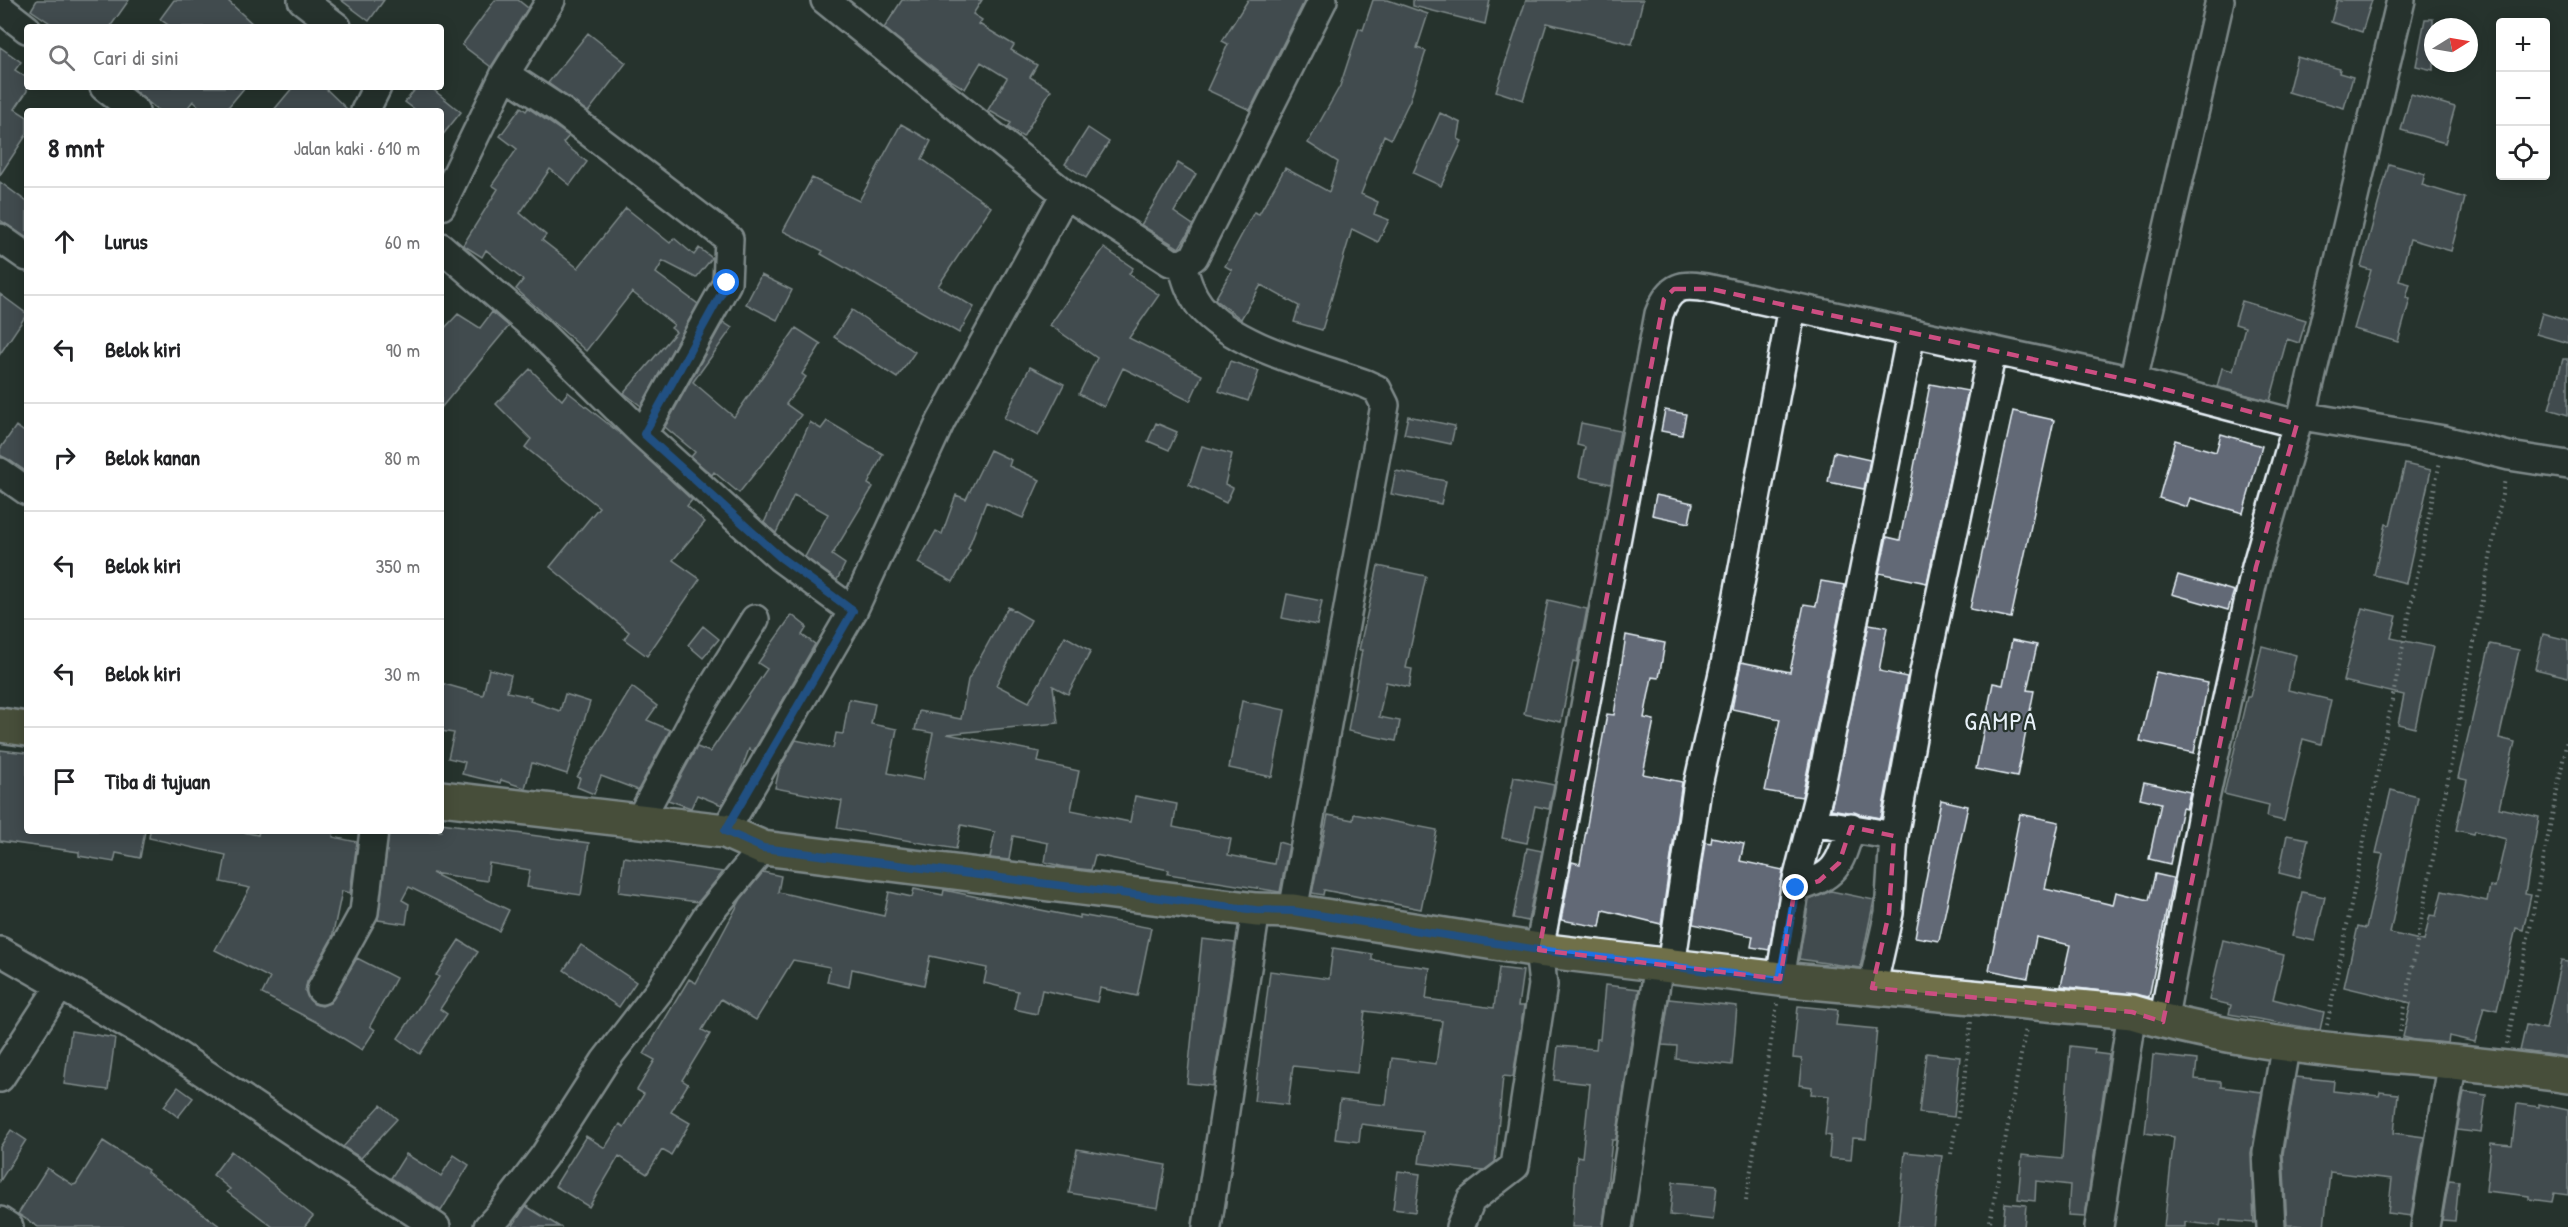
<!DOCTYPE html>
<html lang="id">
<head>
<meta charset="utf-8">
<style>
	:root { --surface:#fff; --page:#f2f2f2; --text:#202124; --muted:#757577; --line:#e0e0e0 }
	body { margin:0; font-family:"Patrick Hand",sans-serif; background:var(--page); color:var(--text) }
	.controls { position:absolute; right:18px; top:18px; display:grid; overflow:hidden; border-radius:6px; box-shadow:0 3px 15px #0003 }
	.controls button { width:54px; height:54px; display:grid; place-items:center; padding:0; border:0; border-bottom:2px solid var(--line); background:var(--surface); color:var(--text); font:30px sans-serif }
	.compass { position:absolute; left:2424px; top:18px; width:54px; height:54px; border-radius:50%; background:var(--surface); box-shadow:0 3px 15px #0003; rotate:79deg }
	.stop { position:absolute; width:18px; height:18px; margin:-14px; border:4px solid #1a73e8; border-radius:50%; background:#fff }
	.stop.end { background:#1a73e8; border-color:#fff; box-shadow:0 2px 6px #0008 }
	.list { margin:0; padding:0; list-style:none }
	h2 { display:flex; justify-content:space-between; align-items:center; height:78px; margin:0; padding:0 24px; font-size:26px }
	h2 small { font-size:20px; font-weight:400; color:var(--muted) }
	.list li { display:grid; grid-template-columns:39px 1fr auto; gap:18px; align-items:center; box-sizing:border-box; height:108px; padding:0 24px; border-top:2px solid var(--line) }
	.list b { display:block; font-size:22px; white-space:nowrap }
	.list em { font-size:20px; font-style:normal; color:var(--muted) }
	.icon { flex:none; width:33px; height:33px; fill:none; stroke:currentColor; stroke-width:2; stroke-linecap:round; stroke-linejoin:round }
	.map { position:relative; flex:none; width:2568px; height:1227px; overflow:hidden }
	.search { position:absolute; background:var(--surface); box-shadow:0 3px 15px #0003; left:24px; top:24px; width:420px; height:66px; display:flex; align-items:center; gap:15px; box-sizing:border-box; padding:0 21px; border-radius:6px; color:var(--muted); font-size:22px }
	.panel { position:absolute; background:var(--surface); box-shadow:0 3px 15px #0003; left:24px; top:108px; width:420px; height:726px; border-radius:6px }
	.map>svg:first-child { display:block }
	.building { fill:#626976; stroke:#e8f1f8; stroke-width:1.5 }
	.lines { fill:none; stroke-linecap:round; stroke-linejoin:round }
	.minor-casing { stroke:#e8f1f8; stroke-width:32 }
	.major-casing { stroke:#e8f1f8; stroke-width:38 }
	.path { stroke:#e8f1f8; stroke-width:4; stroke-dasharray:1.5 4.5; stroke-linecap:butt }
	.minor { stroke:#26332d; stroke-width:27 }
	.major { stroke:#6f704a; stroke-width:33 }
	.route { stroke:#1a73e8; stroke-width:8 }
	.marked { fill:none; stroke:#cc4e82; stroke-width:4.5; stroke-dasharray:12 8; stroke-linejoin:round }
	.labels { text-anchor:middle; stroke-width:4.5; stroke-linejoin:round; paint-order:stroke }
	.quarter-label { font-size:26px; letter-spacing:1.5px; fill:#e8f1f8; stroke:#26332d }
</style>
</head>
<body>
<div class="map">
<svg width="2568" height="1227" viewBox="0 0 2568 1227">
	<rect width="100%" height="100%" fill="#26332d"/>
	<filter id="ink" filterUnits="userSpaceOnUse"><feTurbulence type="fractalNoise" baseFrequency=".0167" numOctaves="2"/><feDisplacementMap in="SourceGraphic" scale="12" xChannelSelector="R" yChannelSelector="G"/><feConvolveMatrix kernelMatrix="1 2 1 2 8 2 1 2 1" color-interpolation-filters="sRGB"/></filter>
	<g filter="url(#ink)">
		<path class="building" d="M37,0H129L110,27H56L31,10Z
			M174,0H227L256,27H171L160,19Z
			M341,0H384L369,21Z
			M495,0H518L528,8L491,67L462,45Z
			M902,0H982L973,14L982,20L979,24L1014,45L1011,50L1037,65L1030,77L1051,90L1023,137L1008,127L1011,123L988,110L1007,78L981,62L965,89L944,76L884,28Z
			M1248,0H1305L1250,110L1207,90L1228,44L1222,41Z
			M1373,0H1388L1428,14L1417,48L1426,51L1410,100L1391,139L1384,135L1361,194L1378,202L1374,214L1389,220L1378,242L1352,229L1322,330L1294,322L1299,306L1261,285L1241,319L1215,299L1232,270L1225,266L1254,212L1259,214L1285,168L1329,192L1338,162L1308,143L1340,86L1359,28L1363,30Z
			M1413,0H1490L1485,24L1413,6Z
			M1526,0H1643L1632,44L1547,23L1523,100L1496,91Z
			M2337,0H2372L2362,32L2331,22Z
			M2425,19H2433V70L2416,66Z
			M588,33L626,63L588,112L548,83Z
			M0,47L21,62L15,70L27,78V91L15,109L27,117V134L0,175Z
			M2297,57L2340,69L2339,73L2353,77L2344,108L2288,92Z
			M130,87H245L225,111H204L193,101L185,111H159Z
			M293,87H324L349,111H273Z
			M417,87H430L461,112L441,137V111H417L405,102Z
			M2411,94L2455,107L2445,143L2401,130Z
			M521,107L526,111L528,108L569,136L563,143L587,162L570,185L550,169L520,213L546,235L542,240L578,268L626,208L670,243L674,238L694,255L699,248L712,258L696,278L663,261L656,273L698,304L641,406L624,393L676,332L671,328L674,325L632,292L586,351L516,289L523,280L486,250L482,257L463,245L498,189L492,185L517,149L500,136Z
			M1440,113L1461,123L1458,139L1462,141L1441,186L1413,173Z
			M901,124L931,141L922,159L991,207L938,286L974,307L959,333L821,254L823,251L783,231L812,178L859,201Z
			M1088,128L1109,142L1086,178L1065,164Z
			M1178,163L1196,174L1174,212L1193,225L1179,248L1141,225Z
			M2389,164L2425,174L2422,185L2465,198L2451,251L2410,239L2399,281L2410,284L2406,298L2410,299L2398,342L2354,329L2371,270L2361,267Z
			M0,182L27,202V238L0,220Z
			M1104,248L1133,268L1129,274L1159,295L1129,338L1202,375L1190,401L1123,368L1104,407L1079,394L1097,358L1050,325Z
			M761,275L792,290L777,320L746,304Z
			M0,294L27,314L0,354Z
			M2242,301L2306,320L2299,343L2287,339L2270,401L2217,387L2222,368L2233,371L2245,327L2235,324Z
			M852,310L915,352L897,378L834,337Z
			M492,312L509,326L441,408V332L458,314L480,328Z
			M2542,313L2568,321V343L2536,334Z
			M723,322L732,328L693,382L734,417L796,328L821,344L802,374L806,377L786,404L801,415L739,493L714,472L712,475L691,457L695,452L665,427Z
			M2563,359H2568V415L2549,409Z
			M1230,361L1259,371L1248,401L1219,391Z
			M1030,367L1064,384L1038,436L1004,418Z
			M530,369L562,400L568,392L622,435L692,500L687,506L705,522L673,560L700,579L647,656L624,639L629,632L550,567L599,507L525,447L531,439L496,404Z
			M1930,384L1968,391L1927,583L1879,573L1887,537L1900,540Z
			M1665,410L1686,414L1682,435L1661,431Z
			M2013,411L2054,420L2011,618L1970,609Z
			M1408,416L1455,426L1451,444L1404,434Z
			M827,421L883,454L868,484L873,487L832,555L845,564L837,580L805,557L828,514L794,495L776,533L764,523L810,422L821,429Z
			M1156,423L1177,432L1169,450L1148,441Z
			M1581,423L1620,431L1611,484L1579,477L1585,447L1577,445Z
			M16,426L27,434V472L0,455V449Z
			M2221,434L2262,446L2243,513L2190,498L2187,507L2159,498L2175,440L2216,452Z
			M1202,446L1232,454L1225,484L1233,488L1226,503L1189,485Z
			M990,450L1011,460L1009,466L1040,480L1023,518L986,502L968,549L970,550L953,582L918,563L936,531L942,534L956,495L966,499Z
			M1834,452L1870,460L1864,489L1828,482Z
			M2405,464L2431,470L2406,583L2374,575L2386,524L2390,525Z
			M1396,471L1446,481L1441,504L1391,494Z
			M1656,495L1693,503L1689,523L1652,515Z
			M1378,566L1426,576L1406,668L1412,669L1409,687L1386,682L1379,717L1400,721L1396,741L1348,731L1362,650H1359Z
			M2178,575L2234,591L2228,610L2172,594Z
			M1821,581L1845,585L1802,797L1765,791L1780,719L1732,709L1741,662L1790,672L1804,604L1816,606Z
			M1287,594L1322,601L1317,625L1282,618Z
			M1548,600L1587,609L1577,662L1573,661L1561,722L1524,714Z
			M1008,607L1031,620L996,685L1029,702L1065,636L1091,651L1068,694L1053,686L1058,723L947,734L1040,752L1038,762L1079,771L1071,810L1130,822L1135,796L1177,804L1173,827L1231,839L1228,855L1274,864L1278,842L1289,845L1280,892L1168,874L1169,870L1095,855L1091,870L1064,867L1045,862L1048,843L1013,836L1009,860L990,858L995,832L961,825L956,849L837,828L842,801L775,788L779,770L796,740L833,748L836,733L843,734L849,699L875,704L871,724L897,729L888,773L923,780L933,733L915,730L919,711L961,719L968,680Z
			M2362,608L2397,616L2391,638L2433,647L2415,728L2398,724L2404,695L2343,681Z
			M792,615L807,627L802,635L815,644L753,752L749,749L739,776L722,805L697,795L691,808L668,800L697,747L710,752L767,669L758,663Z
			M1869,624L1887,627L1879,671L1907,677L1881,818L1831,809Z
			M703,626L719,639L703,658L688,645Z
			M2543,634L2568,640V677L2535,669Z
			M1626,635L1665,643L1659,678L1652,677L1644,718L1654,720L1643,774L1682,782L1661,924L1603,910L1600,927L1561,920L1572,862L1580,864L1607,714L1614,715Z
			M2012,640L2037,645L2027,690L2034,691L2017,777L1976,769L1993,683L2003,685Z
			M2490,644L2519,650L2499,738L2515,742L2499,808L2539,817L2525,894L2531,895L2523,930L2516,928L2497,1010L2484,1007L2475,1042L2449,1036L2448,1043L2415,1040L2403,1037L2411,1003L2344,987L2358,926L2366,928L2383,854L2376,853L2391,790L2418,797L2390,933L2424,941L2430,915L2436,916L2442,891L2487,901L2490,886L2495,887L2506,839L2475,831L2474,834L2456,830L2467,780L2458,778Z
			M2262,646L2296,655L2288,690L2331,700L2321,744L2303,739L2284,821L2267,817L2269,805L2224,794L2247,697H2250Z
			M489,669L511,675L507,692L531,697L530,701L560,711L565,694L590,702L567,774L532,763L525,788L501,780L500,783L462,774L465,762L448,758L454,733L441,731V683L483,695Z
			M2156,672L2208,683L2194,753L2140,741Z
			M632,687L657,706L647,720L670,730L638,790L601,776L594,794L577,787L580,778L577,777Z
			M1242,701L1285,710L1272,777L1229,768Z
			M0,750L27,753V831H145L140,858L116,853L114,862L79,856V852L0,841Z
			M1514,777L1554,785L1549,809L1535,806L1527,843L1502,838Z
			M2144,782L2190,792L2186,809L2182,808L2170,864L2149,859L2161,803L2140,798Z
			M1941,800L1968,806L1939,941L1915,937Z
			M1354,814L1437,830L1421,909L1324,890L1323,895L1312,893L1328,815L1353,820Z
			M2020,814L2059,822L2045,889L2113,905L2116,892L2149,900L2155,874L2173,878L2149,997L2061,986L2070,945L2036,937L2028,978L1989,970Z
			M441,823L589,843L581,895L527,887L530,870L489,863L487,881L432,873L509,910L499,931L409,887L402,900L409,904L406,924L378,920L389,831H441Z
			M150,831H239L258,835L259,831H334L333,837L357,842L350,893L342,891L332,938L307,982L305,991L314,1004L322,1006L330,1003L357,958L396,978L370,1026L375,1030L362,1050L318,1023L262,994L270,978L215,950L250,888L221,882L226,855L149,838Z
			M2287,835L2308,839L2299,878L2279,873Z
			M1712,837L1744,844L1740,861L1783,870L1769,950L1751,947L1753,936L1693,924L1705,842L1711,843Z
			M1527,848L1542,851L1528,921L1513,918Z
			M624,857L723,872L698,902L619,892Z
			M763,872L781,876L778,892L884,916L889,892L912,897L914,889L943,895L944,890L1080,918V915L1151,928L1137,996L1100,988L1097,1002L1042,990L1037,1014L1014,1009L1018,991L984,983L987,968L930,956L924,985L852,969L849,987L827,982L830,967L793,960L756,1020L721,999L702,1030L710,1034L682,1080L688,1084L671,1112L690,1123L671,1155L662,1150L647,1174L619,1156L589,1207L555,1186L586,1136L605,1148L620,1124L624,1127L644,1094L637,1090L655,1060L644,1054L689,979L696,983L741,899Z
			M1831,891L1874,900L1860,968L1799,959L1809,900Z
			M2302,892L2325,897L2315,941L2292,936Z
			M1202,939L1235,943L1213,1086L1187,1083Z
			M459,940L478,952L440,1009L447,1014L420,1054L398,1038L439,977L436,975Z
			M2223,940L2284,955L2273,999L2324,1012L2320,1030L2229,1014L2231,1005L2209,1000Z
			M581,945L636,982L619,1007L564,970Z
			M1333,948L1372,954V960L1430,968L1426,999L1494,1008L1499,968L1523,971L1518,1006H1524L1513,1077L1503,1076L1495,1162L1483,1171L1419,1163L1423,1132L1361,1124L1359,1142L1335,1139L1340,1100L1386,1105L1392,1058L1436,1064L1442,1021L1365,1011L1357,1073L1293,1066L1288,1105L1254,1101L1270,971L1329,979Z
			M2561,961L2568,962V1057L2520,1051L2526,1025L2546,1029Z
			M1605,985L1639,989L1616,1140H1612L1603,1227H1572L1577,1156L1582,1157L1590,1084L1554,1080L1558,1046L1596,1049L1597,1039H1600Z
			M1669,999L1737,1006L1732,1065L1676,1059L1677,1046L1662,1045Z
			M1798,1006L1838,1010L1836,1025L1877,1029L1866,1139L1853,1138L1851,1160L1829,1158L1831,1136L1825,1135L1829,1096L1811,1094L1812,1087L1799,1085L1802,1059L1793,1058Z
			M71,1031L115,1038L108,1090L64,1084Z
			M2070,1046L2095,1049L2094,1053L2109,1055L2085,1217L2068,1216L2070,1185L2036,1181L2035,1201L2018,1199L2022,1155L2062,1159Z
			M1926,1053L1960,1057L1954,1117L1919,1113Z
			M2153,1055L2197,1060L2195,1079L2221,1082V1087L2262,1092L2251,1154L2254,1223L2221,1220L2220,1226L2185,1222V1227H2164L2174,1137L2145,1133Z
			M2296,1077L2334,1081L2333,1091L2379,1096L2380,1092L2398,1094L2394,1133L2424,1137L2411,1216L2388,1213L2392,1179L2330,1172L2324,1227L2287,1225L2283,1154Z
			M178,1087L193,1098L178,1117L164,1106Z
			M2464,1092L2486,1095L2481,1133L2457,1130Z
			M2517,1104L2539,1107V1104L2568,1110V1195L2554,1193L2552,1202L2529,1199V1196L2486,1191L2491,1143L2512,1145Z
			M381,1105L397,1119L361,1158L343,1147Z
			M11,1130L26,1140L0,1181V1147Z
			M103,1141L148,1170L147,1172L221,1227H38L18,1214L47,1168L73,1185L76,1184Z
			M1077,1149L1166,1165L1158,1208L1069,1193Z
			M231,1151L313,1216L304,1227H273L227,1192L230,1189L213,1175Z
			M1905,1152L1942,1156L1933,1227H1898Z
			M406,1154L441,1176L454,1155L469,1165L441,1211L391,1178Z
			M1398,1171L1420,1174L1415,1212L1393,1209Z
			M2449,1180L2459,1181L2455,1221L2442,1220Z
			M1673,1182L1717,1186L1713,1220L1670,1215Z
			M2005,1203L2026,1205L2024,1227H2003Z
			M526,1206L560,1227H512Z"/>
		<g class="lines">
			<g class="minor-casing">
				<path id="minor" d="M302,0L337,27
					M825,0L1065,194L1170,262L1182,264L1194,257L1323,0
					M0,8L27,29
					M505,74L560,110L729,239L727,283L643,434
					M104,87L135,111
					M365,111L377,87
					M441,206L505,74L551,0
					M0,238L27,257
					M441,247L538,331L643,434L779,557L853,611
					M1182,264C1186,279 1190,293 1200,306C1235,348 1316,366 1366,384L1377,389L1385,405L1293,911
					M2133,381L2220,0
					M2302,416L2444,440L2509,456L2568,465
					M0,472L27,491
					M639,821L702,704L755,619
					M1813,822L1894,836L1924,672L1992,352
					M725,831L853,611L941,421L1065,194
					M1795,888C1837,876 1839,866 1851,827
					M0,951L150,1037L436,1227
					M1671,966L1697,789L1725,664L1792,307
					M1780,979L1795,888L1821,785L1911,334
					M1872,988L1889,913L1894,836
					M321,990L364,912L374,831
					M2163,1022L2204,803L2256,567L2297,424L2302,416L2401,0
					M0,1078L60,986
					M0,1221L9,1227
					M488,1227L500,1214L544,1156L605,1061L659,991L706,917L763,848
					M1207,1227L1256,910
					M1460,1227L1471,1200L1515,1166L1543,985L1539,950L1659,314C1670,285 1681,283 1711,289L2133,381L2297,424
					M1618,1227L1659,964
					M2099,1227L2132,1012
					M2271,1227L2267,1153L2286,1043
					M2425,1227L2453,1060"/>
			</g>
			<g class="major-casing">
				<path id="major" d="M0,725L27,729
					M441,798L725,831L763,848L1256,910L1293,911L1539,950L1780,979L2132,1012C2273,1055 2424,1054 2568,1076"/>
			</g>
			<path class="path" d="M2327,1025L2440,461
				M2400,1032L2505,479
				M2507,1044L2568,735
				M1951,1154L1966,1070L1971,1021
				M1746,1201L1777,1004
				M1989,1227L2026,1028"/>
			<use href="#minor" class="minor"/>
			<use href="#major" class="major"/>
		</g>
	</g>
	<g class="lines" filter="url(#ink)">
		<path class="route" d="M727,283L644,434L780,557L853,611L725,831L763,848L1256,910L1293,911L1539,950L1780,980L1796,888"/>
	</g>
	<path d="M0 0H2568V1227H0ZM1674,289H1711L2133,381L2297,424L2256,567L2163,1022L2132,1012L1872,988L1889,913L1894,836L1851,827L1839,863L1819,881L1795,888L1780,979L1539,950L1664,299Z" fill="#26332d" fill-opacity=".55" fill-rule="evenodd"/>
	<path class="marked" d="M1674,289H1711L2133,381L2297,424L2256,567L2163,1022L2132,1012L1872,988L1889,913L1894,836L1851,827L1839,863L1819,881L1795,888L1780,979L1539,950L1664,299Z"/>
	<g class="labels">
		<g class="quarter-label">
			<text x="2001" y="730">GAMPA</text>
		</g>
	</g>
</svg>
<div class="controls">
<button>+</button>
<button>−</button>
<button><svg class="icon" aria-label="locate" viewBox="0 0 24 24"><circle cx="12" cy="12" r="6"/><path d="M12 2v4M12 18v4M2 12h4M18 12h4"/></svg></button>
</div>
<svg class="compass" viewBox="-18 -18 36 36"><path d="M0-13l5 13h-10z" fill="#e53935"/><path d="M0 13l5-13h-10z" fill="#757577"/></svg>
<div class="stop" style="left:727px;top:283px"></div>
<div class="stop end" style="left:1796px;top:888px"></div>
<div class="search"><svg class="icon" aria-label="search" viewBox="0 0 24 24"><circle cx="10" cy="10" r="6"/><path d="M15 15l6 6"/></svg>Cari di sini</div>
<section class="panel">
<h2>8 mnt<small>Jalan kaki · 610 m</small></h2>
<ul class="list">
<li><svg class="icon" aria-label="ahead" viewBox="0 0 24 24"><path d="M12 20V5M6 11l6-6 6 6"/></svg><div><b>Lurus</b></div><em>60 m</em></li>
<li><svg class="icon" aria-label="left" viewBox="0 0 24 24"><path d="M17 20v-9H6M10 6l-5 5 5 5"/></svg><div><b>Belok kiri</b></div><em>90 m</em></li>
<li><svg class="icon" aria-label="right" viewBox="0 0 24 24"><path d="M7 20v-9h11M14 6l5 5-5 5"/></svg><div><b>Belok kanan</b></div><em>80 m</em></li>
<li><svg class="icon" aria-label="left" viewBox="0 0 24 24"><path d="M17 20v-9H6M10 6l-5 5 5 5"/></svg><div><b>Belok kiri</b></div><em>350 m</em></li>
<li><svg class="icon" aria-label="left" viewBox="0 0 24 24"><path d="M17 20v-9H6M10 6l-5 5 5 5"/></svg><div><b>Belok kiri</b></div><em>30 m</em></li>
<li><svg class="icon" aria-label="arrive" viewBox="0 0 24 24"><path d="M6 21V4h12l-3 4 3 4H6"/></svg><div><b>Tiba di tujuan</b></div></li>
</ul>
</section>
</div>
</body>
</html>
